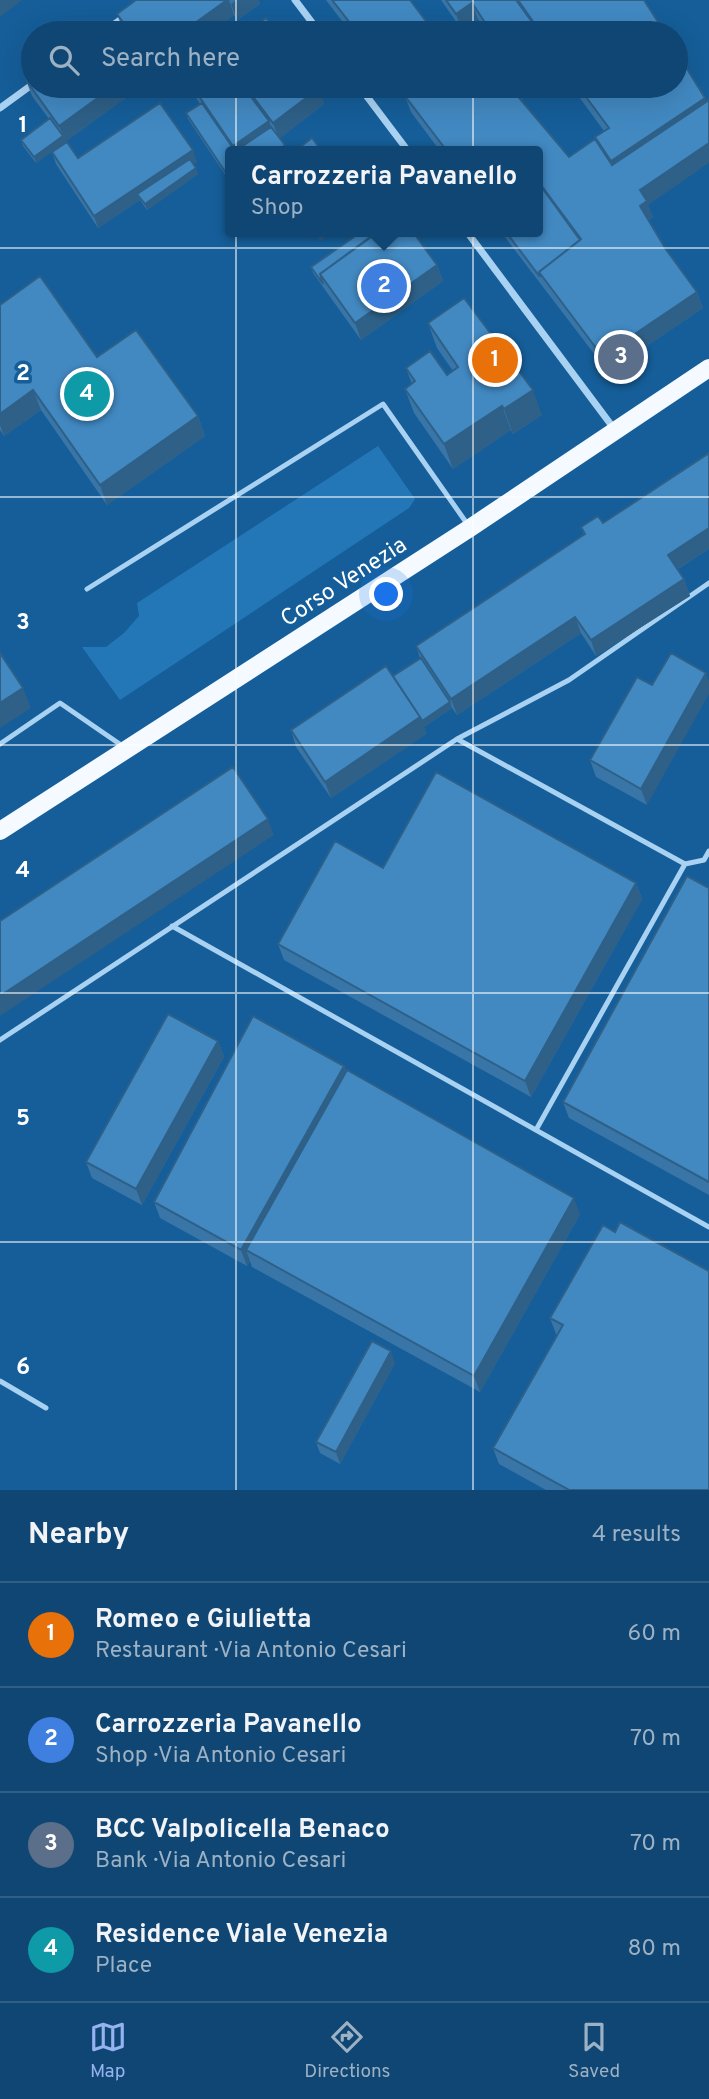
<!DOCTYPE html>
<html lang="en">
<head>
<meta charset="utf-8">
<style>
	:root { --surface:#104673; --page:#194d78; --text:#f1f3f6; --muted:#9cb1c4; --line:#305e85; --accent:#95b2f1 }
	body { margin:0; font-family:Overpass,sans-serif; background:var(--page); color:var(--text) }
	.you { position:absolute; left:387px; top:595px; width:24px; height:24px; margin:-18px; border:5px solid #fff; border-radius:50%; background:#1a73e8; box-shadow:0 0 0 10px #1a73e833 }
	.badge { display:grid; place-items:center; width:46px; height:46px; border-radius:50%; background:var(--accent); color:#fff; font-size:23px; font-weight:700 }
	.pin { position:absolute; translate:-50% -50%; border:4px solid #fff; box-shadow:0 2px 7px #0006 }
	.popup { position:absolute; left:225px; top:146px; width:318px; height:91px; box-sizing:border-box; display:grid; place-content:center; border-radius:7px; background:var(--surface); filter:drop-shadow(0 2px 5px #0005); font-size:23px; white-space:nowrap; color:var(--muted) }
	.popup b { font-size:26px; color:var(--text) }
	.popup::after { content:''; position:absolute; left:50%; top:100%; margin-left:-14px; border:14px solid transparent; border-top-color:var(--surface) }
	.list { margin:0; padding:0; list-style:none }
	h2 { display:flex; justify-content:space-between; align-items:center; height:91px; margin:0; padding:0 28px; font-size:30px }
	h2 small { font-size:23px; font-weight:400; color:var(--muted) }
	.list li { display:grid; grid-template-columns:46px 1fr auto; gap:21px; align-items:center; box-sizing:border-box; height:105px; padding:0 28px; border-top:2px solid var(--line) }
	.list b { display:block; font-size:26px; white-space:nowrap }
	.list p { margin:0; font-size:23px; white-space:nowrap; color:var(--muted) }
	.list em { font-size:23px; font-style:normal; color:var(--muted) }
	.icon { flex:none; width:38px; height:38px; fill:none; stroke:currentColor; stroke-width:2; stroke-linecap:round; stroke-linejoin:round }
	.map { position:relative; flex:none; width:709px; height:1490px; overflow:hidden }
	.search { position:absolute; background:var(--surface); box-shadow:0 7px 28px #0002; left:21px; right:21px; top:21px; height:77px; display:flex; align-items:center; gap:18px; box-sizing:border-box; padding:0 24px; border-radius:38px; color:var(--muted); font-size:26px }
	.sheet { height:511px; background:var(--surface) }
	nav { display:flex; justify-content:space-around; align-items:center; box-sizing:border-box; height:98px; border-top:2px solid var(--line); background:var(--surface); font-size:19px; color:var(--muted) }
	nav a { display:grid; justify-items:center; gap:4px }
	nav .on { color:var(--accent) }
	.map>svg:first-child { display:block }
	.green { fill:#2477b6 }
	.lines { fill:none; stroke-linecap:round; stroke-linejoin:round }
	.lane { stroke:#a9d2f2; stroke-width:5 }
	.street { stroke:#a9d2f2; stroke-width:7 }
	.primary { stroke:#f4faff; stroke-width:18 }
	.wall { fill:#3976a7 }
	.shaded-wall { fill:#2e6088 }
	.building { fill:#4289c2; stroke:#2e6088; stroke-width:2 }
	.grid { fill:none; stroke:#fff; stroke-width:2; stroke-opacity:0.55 }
	.labels { text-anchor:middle; stroke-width:7; stroke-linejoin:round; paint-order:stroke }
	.street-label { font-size:23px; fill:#fff; stroke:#155e99 }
	.grid-label { font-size:23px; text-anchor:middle; font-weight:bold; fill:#fff; stroke:#155e99; stroke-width:7; stroke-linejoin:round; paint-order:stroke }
</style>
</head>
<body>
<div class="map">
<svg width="709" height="1490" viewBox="0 0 709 1490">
	<rect width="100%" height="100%" fill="#155e99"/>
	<path class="green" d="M378,446L415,499L409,508L120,700L82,647H106L124,633L139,616L137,603Z"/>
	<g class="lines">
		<path class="lane" d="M87,589L383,404L468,525
			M457,739L685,864L704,860L709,851
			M0,744L60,703L124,747
			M172,926L709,1227
			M0,1040L457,739L569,680L709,583
			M536,1130L685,864
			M0,1381L46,1408"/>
		<path class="street" d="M295,0L320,33
			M102,33L127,15
			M359,86L408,151
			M0,108L33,84
			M467,232L615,430"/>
		<path class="primary" d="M0,831L470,528L709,368"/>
	</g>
	<path class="wall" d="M136,0H258L260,4L237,20L234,15L210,33H125L123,30L117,14Z
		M326,0H410L435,33H351Z
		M441,0H644L483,27L478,19L462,30Z
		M26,80L33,86H124L128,96L36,163L23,146L21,140L49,119L32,96Z
		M191,86H317L324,104L280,138L285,145L287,151H230V182L188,119L186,113L200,104L195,96Z
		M421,86H541L521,100L569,157L596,142L595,137L604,131L571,86H676L648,205L653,217L649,220L665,248L697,292L703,308L608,372L501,232H538V151H440L411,112L405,96Z
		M52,152L78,158L197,162L193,164L198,174L147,210L140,200L98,228L56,164Z
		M437,265L443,281L361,340L313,273L311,267Z
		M0,305L97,357L198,416L205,436L107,505L41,410L4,436L0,430Z
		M428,323L542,415L513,434L511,430L453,469L414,413L405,389L412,384L406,368L447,375L453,371L437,348Z
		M603,523L709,549L678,569L684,579L690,596L596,656L581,633L457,715L452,708L424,727L426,734L331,798L296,747L291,730L393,676L420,658L416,646L584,535L581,527Z
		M652,685L647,805L596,777L590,760Z
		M383,868L636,883L642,899L531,1097L284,960L278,944Z
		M709,888V1195L569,1118L563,1102Z
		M218,1041L224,1057L142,1205L92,1178L86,1162Z
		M344,1066L346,1071L580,1214L480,1392L252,1267L250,1261L247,1266L160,1218L154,1202Z
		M603,1225L709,1490H546L499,1464L493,1448L557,1335L556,1334L550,1318Z
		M395,1363L340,1464L320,1453L316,1442Z"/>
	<path class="shaded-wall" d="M0,0H22L0,17Z
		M227,0H229L234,15L210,33H181Z
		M237,0H258L260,4L237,20L231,4Z
		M472,3L478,19L462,30L456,14Z
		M114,86H124L128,96L36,163L34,157L63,136L59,126Z
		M220,86H240L218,108L212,91Z
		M512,86H541L516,103L510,87Z
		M319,88L324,104L279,139L273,123Z
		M705,98L709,109L618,181L611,161Z
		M269,121L273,133L235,151L233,146Z
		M709,143V163L648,205L653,217L646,222L640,206V190Z
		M285,145L287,151H276Z
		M193,150L197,162L141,199L137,194L140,200L98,228L94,216Z
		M196,168L198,174L147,210L145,204Z
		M316,232H332L320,241Z
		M437,265L443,281L361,340L355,323Z
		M697,292L703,308L608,372L602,356Z
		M33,390L41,410L4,436L0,425V414Z
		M533,390L542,415L513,434L504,409Z
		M502,406L511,430L453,469L444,444Z
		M198,416L205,436L107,505L100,485Z
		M709,528V549L674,571L668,555Z
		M684,579L690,596L596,656L591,640Z
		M575,617L581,633L457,715L451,699Z
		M706,673L709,681V694L647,805L641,789Z
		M23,688L31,708L0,728V703Z
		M450,702L452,708L424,727L426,734L331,798L325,782L420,717Z
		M268,819L274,835L0,1016V996Z
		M636,883L642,899L531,1097L525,1081Z
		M218,1041L224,1057L142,1205L136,1189Z
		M344,1066L350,1082L246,1250L250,1261L247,1266L241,1250Z
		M574,1198L580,1214L480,1392L474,1376Z
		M391,1351L395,1363L340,1464L336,1452Z"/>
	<path class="building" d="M136,0H227L181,33H131L117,14Z
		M332,0H410L435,33H358Z
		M446,0H516L540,33H474L486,24L472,3L456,14Z
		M518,0H644L665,33H541Z
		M266,18L278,33H227L243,22L249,31Z
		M676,51L705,98L611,161L595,137L609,128L578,86H676Z
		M33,75V86H114L59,126L26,80Z
		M192,86H206L214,96L228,86H243L269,121L233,146Z
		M208,86H220L212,91Z
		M245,86H317L319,88L273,123Z
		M421,86H512L510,87L569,157L595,139L612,165L709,100V143L640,190L647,201L640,206L665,248L697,292L602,356L539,272L581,239L538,181V151H447L405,96Z
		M160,103L193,150L94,216L52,152L67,142L78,158Z
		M202,103L235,151H230V179L186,113Z
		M50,118L63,136L34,157L21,140Z
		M271,127L285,145L276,151H235Z
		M312,138L322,151H295Z
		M190,159L196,168L145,204L137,194Z
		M540,185L580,240L539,272L540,277L506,232H538V187Z
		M361,232H378L320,274L323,284L311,267Z
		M377,232H413L437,265L355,323L320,274Z
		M40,276L97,357L136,330L198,416L100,485L33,390L0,414V305Z
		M464,298L533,390L504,409L502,406L444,444L405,389L415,381L406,368L430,351L447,375L458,367L428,323Z
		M709,453V528L668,555L684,579L591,640L575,617L451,699L416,646L585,534L581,527L598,516L603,523Z
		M0,653L23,688L0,703Z
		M671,653L706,673L641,789L590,760L637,677L652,685Z
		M421,658L450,702L422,721L420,717L393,676Z
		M386,666L420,717L325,782L291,730Z
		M233,767L268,819L0,996V921Z
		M436,772L636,883L525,1081L278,944L335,841L383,868Z
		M687,876L709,888V1182L563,1102Z
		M168,1014L218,1041L136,1189L86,1162Z
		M253,1016L344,1066L241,1250L154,1202Z
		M347,1070L574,1198L474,1376L246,1250Z
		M620,1222L709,1271V1490H569L493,1448L563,1325L550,1318L603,1225L615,1232Z
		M372,1341L391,1351L336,1452L316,1442Z"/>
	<path class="grid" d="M236,0V33M473,0V33M236,86V1490M473,86V1490M0,248H709M0,497H709M0,745H709M0,993H709M0,1242H709"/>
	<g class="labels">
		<g class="street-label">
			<text transform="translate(343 581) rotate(-33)" y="8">Corso Venezia</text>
		</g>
	</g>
	<g class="grid-label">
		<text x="23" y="132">1</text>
		<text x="23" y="380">2</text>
		<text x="23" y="629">3</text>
		<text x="23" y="877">4</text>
		<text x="23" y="1125">5</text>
		<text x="23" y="1374">6</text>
	</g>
</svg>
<div class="you"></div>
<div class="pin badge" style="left:495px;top:360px;background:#e8710a">1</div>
<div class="pin badge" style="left:384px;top:286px;background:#3f7fe0">2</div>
<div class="popup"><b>Carrozzeria Pavanello</b>Shop</div>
<div class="pin badge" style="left:621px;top:357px;background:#5c6f8a">3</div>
<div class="pin badge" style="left:87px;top:394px;background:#0f9aa8">4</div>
<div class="search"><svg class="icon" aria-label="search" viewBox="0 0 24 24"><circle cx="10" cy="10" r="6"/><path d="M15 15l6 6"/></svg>Search here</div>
</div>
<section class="sheet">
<h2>Nearby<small>4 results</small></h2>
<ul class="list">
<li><span class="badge" style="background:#e8710a">1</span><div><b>Romeo e Giulietta</b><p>Restaurant · Via Antonio Cesari</p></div><em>60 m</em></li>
<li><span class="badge" style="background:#3f7fe0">2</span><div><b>Carrozzeria Pavanello</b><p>Shop · Via Antonio Cesari</p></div><em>70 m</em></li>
<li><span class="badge" style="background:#5c6f8a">3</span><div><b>BCC Valpolicella Benaco</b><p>Bank · Via Antonio Cesari</p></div><em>70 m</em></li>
<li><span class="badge" style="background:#0f9aa8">4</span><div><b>Residence Viale Venezia</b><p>Place</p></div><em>80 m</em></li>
</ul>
</section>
<nav>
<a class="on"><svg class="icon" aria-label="map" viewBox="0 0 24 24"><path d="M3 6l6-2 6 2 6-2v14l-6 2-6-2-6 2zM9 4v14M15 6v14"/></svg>Map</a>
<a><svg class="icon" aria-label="directions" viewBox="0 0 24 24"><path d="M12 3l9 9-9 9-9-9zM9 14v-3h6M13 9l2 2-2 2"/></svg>Directions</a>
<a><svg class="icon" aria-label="saved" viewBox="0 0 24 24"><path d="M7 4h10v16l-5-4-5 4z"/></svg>Saved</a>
</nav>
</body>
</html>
